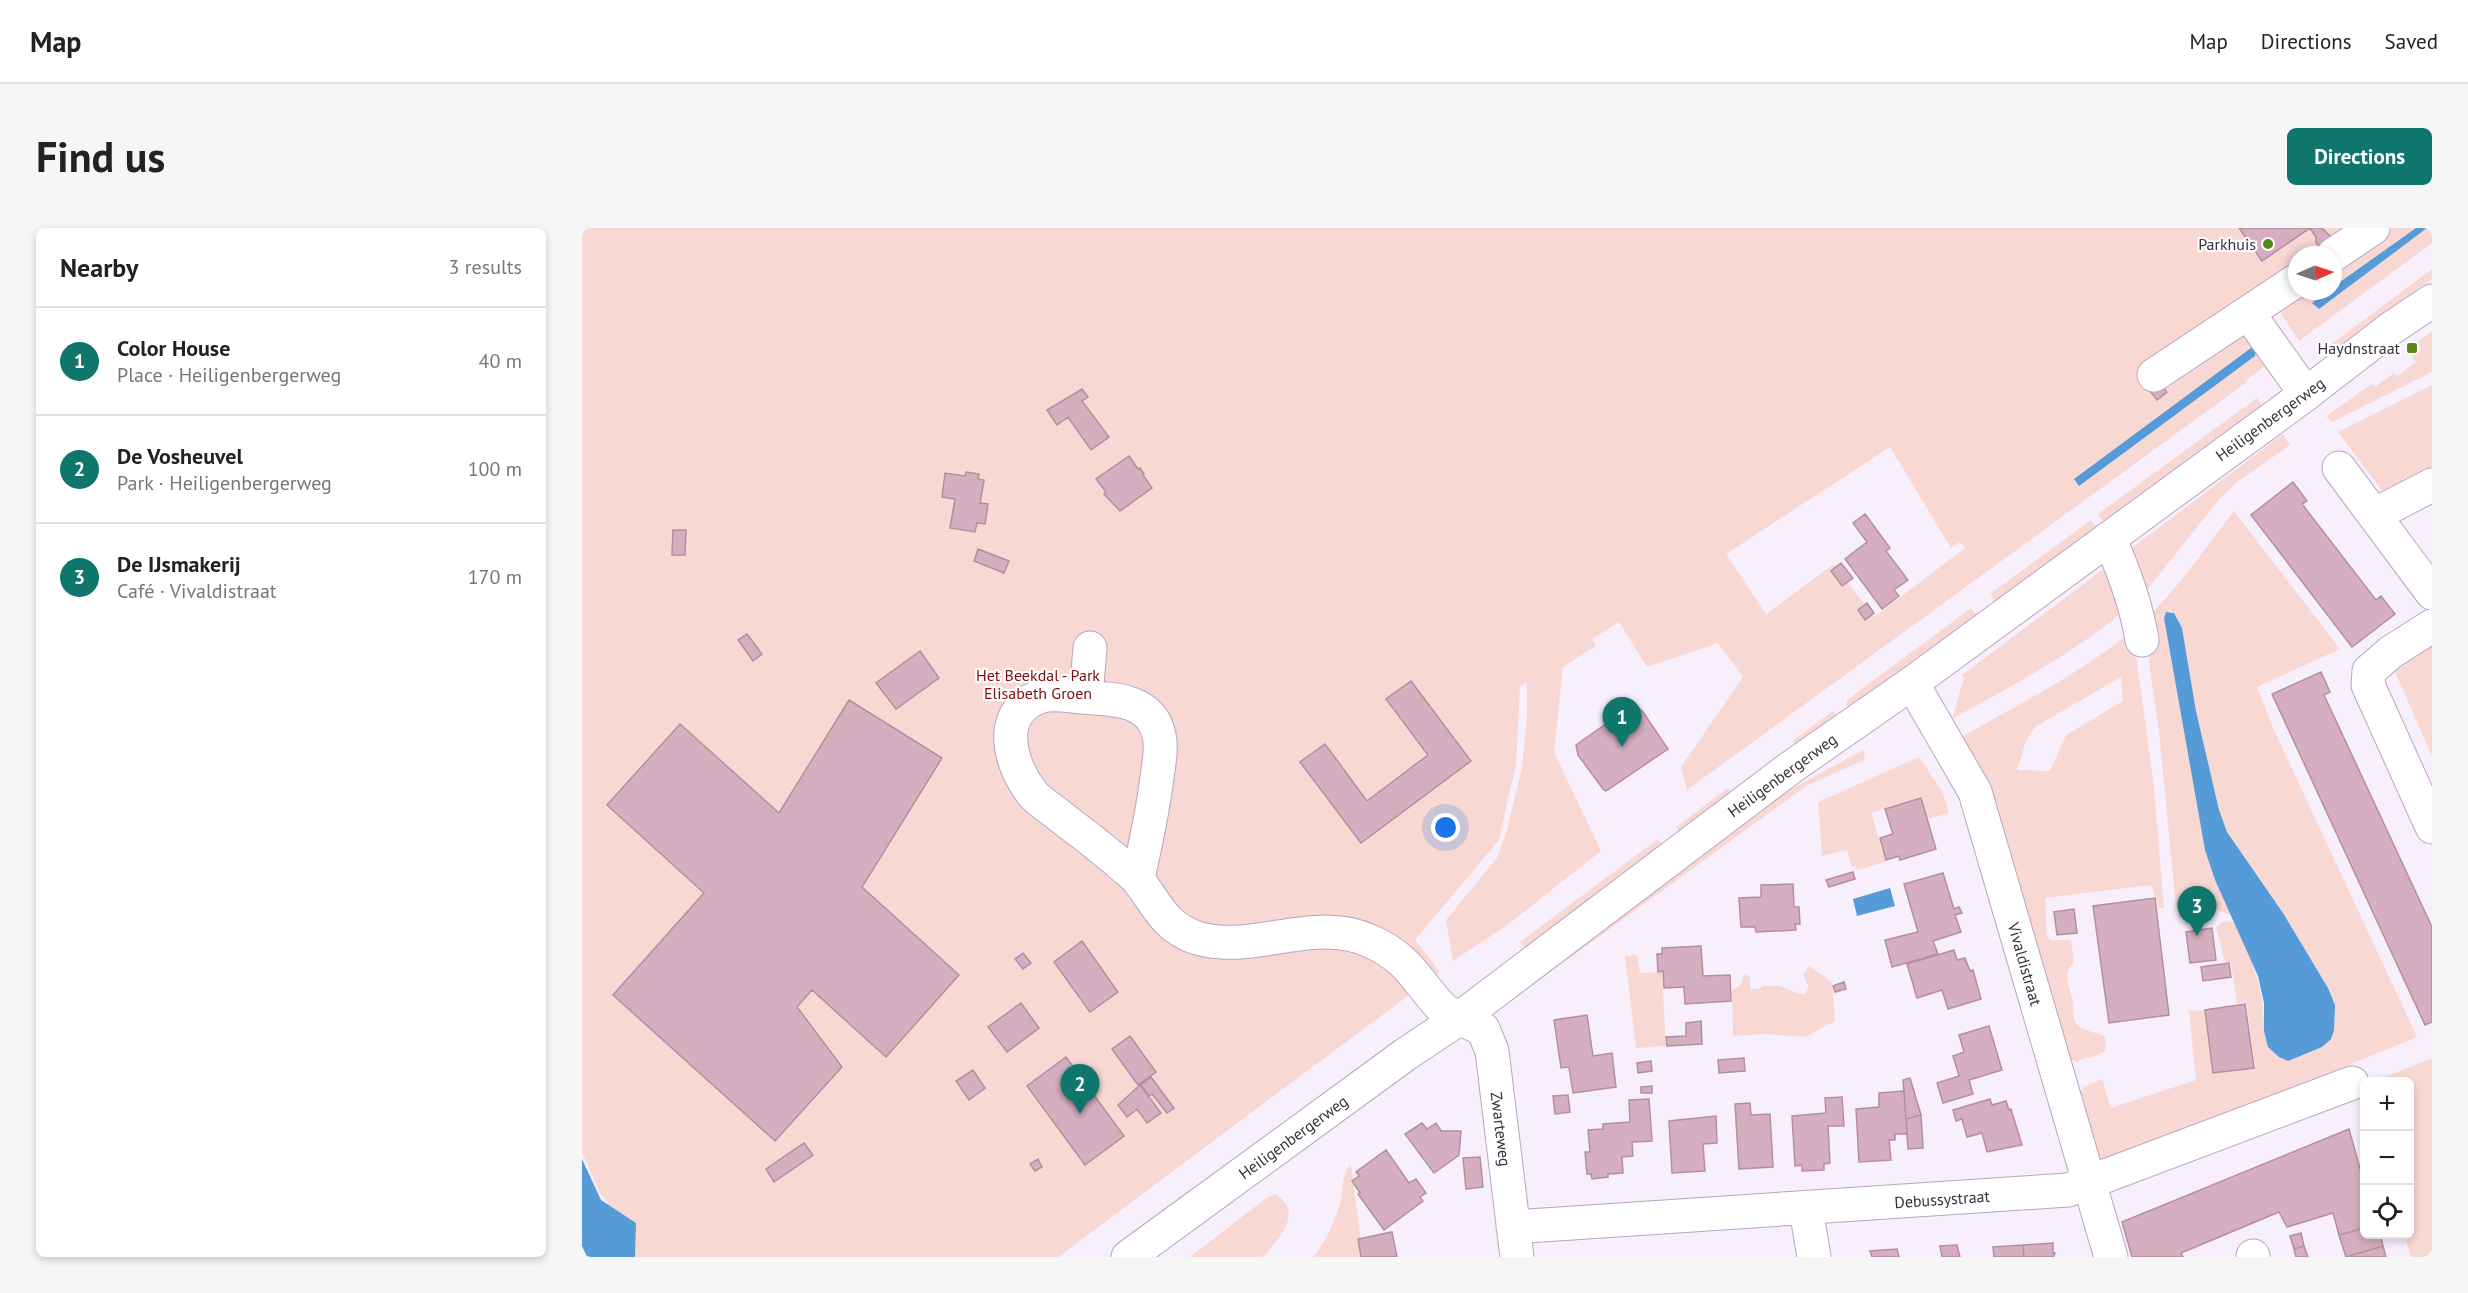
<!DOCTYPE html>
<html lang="en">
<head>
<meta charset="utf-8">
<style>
	:root { --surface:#fff; --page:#f6f6f6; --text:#222; --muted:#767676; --line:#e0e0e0; --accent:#0f766e }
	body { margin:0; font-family:"PT Sans",sans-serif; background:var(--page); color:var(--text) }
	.controls { position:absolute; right:18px; bottom:18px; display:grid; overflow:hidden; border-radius:9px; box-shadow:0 3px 9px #0003 }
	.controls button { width:54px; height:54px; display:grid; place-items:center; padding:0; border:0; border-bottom:2px solid var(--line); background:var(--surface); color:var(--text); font:30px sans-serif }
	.compass { position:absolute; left:1706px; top:18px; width:54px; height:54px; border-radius:50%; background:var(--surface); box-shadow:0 3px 9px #0003; rotate:87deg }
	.you { position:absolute; left:864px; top:600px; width:21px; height:21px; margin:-15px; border:4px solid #fff; border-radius:50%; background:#1a73e8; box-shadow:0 0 0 9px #1a73e833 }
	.badge { display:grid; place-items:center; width:39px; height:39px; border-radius:50%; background:var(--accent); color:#fff; font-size:20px; font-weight:700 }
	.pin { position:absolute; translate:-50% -50px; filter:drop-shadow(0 2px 3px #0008) }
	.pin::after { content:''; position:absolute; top:32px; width:21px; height:18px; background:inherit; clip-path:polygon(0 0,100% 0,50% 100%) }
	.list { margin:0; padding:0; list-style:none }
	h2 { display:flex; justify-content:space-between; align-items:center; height:78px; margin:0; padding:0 24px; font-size:26px }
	h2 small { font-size:20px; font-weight:400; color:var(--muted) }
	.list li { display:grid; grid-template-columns:39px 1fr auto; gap:18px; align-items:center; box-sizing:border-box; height:108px; padding:0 24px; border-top:2px solid var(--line) }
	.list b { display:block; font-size:22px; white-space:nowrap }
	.list p { margin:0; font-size:20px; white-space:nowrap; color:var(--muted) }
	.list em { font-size:20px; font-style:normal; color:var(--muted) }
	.icon { flex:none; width:33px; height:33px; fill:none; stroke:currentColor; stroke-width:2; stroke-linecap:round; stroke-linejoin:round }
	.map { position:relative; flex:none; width:1850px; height:1029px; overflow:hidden; border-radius:9px }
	header { display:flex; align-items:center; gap:36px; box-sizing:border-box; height:84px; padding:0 30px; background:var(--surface); border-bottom:2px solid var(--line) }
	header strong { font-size:28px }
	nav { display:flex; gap:33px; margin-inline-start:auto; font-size:21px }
	.intro { display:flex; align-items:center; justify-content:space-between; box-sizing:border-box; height:144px; padding:0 36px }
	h1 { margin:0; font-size:42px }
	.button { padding:15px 27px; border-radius:9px; background:var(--accent); color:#fff; font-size:21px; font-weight:700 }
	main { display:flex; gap:36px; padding:0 36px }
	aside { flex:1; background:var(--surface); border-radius:9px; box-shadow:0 3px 9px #0003 }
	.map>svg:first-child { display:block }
	.green { fill:#f8d8d3; fill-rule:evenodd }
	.water { fill:#559bd8 }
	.building { fill:#d5afbf; stroke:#b48f9e; stroke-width:1.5 }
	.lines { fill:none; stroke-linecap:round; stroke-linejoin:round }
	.minor-casing { stroke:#baa4c2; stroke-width:35 }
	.major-casing { stroke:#baa4c2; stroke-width:35 }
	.minor { stroke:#fff; stroke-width:33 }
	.major { stroke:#fff; stroke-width:33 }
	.poi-dot { fill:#59881b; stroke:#fff; stroke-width:2 }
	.labels { text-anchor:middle; stroke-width:4.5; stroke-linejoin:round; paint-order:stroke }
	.poi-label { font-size:16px; fill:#382f3b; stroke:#fff; text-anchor:end }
	.street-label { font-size:16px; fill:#382f3b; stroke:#fff }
	.park-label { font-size:16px; fill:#7e0c11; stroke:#fff }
</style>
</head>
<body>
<header>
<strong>Map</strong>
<nav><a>Map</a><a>Directions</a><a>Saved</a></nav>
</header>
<div class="intro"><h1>Find us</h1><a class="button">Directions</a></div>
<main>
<aside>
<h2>Nearby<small>3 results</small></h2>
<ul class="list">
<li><span class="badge">1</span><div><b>Color House</b><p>Place · Heiligenbergerweg</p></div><em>40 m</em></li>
<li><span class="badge">2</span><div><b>De Vosheuvel</b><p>Park · Heiligenbergerweg</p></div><em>100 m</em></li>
<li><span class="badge">3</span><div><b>De IJsmakerij</b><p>Café · Vivaldistraat</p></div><em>170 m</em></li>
</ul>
</aside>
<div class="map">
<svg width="1850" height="1029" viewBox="0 0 1850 1029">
	<rect width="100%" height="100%" fill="#f8effc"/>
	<path class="green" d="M0,0H1850V15L1717,113L1701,89L1697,79L1680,90L1691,132L1664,152L1665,154L1105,562L1099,539L1161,449L1136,415L1065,439L1037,394L1010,411L1014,418L981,439L972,524L1019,623L924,698L871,733L864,692L915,630L924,605L940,540L945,486V454L938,458L934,536L917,612L833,712L858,744L476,1029H51L23,970L18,966L0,924ZM1715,27H1751V63H1715ZM1308,219L1369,320L1378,314L1383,320L1292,389L1252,336L1184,386L1144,326Z
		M1850,41V51L1751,123L1744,120Z
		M1850,103V144L1750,194L1744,188L1790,156L1793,159L1812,145L1815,148L1834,134L1830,128L1839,122L1834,115Z
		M1850,157V245L1801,264L1756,204Z
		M1675,170L1680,177L1521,294L1516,286Z
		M1701,206L1708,217L1655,254L1639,269L1564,363L1546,323Z
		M1652,283L1758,421L1675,459L1692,502L1835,809L1535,932L1521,933L1516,931L1495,867L1502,859L1520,851L1529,880L1614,852L1607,783L1623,782L1631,845L1673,838L1664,774L1655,775L1649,735L1643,734L1634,700L1640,694L1652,693C1670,733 1682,757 1682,803L1740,819L1748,811L1752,802L1753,777L1746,760L1701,685L1645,604L1637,582L1614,483L1600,400L1591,384L1583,385L1582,390L1623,622L1633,652L1649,687L1627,679H1594L1577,504L1563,406L1552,412L1572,559L1582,680H1577L1569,657L1463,670L1465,709L1469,712H1489L1492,735C1478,747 1489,761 1491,775C1492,784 1489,791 1497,798C1503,803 1516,805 1524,809L1523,823C1514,831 1504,827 1495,834L1484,829L1378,510C1441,473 1508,442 1562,392C1597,361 1623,319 1652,283ZM1539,449L1541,473L1484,507L1468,543L1435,542L1444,513L1453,499Z
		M1509,292L1514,299L1413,373L1408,366Z
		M1527,337L1548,378C1494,424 1432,457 1370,491L1382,450L1380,447Z
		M1389,380L1394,387L1268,481L1264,476L1265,472Z
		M1850,410V528L1813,444L1816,436Z
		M1251,483L1256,489L1215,519L1210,513Z
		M1281,522L1283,528L1282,532L1224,558L915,783L911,779L1193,570Z
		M1337,529L1360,563L1367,585L1346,591L1339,569L1289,585L1304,634L1275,642L1273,638L1270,639L1265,622L1240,628L1236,574Z
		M1146,560L1152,567L1099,605L1094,599Z
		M1076,611L1082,619L943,721L938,714Z
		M1055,727L1058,745L1080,744L1084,818L1054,820L1043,728Z
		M1227,738L1250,754L1253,793L1223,809L1183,806L1151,808L1150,763L1159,756L1163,745L1168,750V761H1177L1181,758H1198L1217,766H1223L1227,759L1221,747Z
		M1850,830V1029H1829L1822,1007L1828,1006V854L1793,853Z
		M769,936L781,1029H731C745,1013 753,992 759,972C762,959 759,945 769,936Z
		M693,966C722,984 699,1007 684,1026L680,1029H608L683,971Z"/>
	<path class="water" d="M1834,0H1845L1737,81L1730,75L1746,63H1751V59Z
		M1669,120L1674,123L1673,128L1497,258L1492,251Z
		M1584,384L1592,385L1600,400L1614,483L1637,582L1645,604L1701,685L1746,760L1753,777L1752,802L1749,811L1740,819L1706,833L1697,829L1686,819L1682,803V775L1676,748L1633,652L1623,622L1582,390Z
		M1308,660L1313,678L1275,688L1271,671Z
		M0,931L19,972L54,995L53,1029H5L0,1018Z"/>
	<path class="building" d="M1657,0H1728L1680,33Z
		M1728,0H1740L1750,10L1739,19L1734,15V9Z
		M1579,156L1585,164L1575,172L1568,163Z
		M500,161L506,169L500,173L527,209L509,222L486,189L475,197L465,182Z
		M547,228L556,241L558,240L562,246L561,247L570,260L538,283L522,266L524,264L514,251Z
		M384,244L397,246L396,251L402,252L398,275L406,276L403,296L395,295L393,304L368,300L373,271L360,269L363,245L383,248Z
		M1711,254L1725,273L1720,276L1794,372L1799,368L1813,386L1770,419L1669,287Z
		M1283,286L1308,320L1304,323L1326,352L1312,362L1317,368L1300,381L1263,331L1285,314L1271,295Z
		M91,302H104L103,327H90Z
		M396,321L427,333L422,345L392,333Z
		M1259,335L1271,350L1260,358L1249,343Z
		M1285,375L1292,385L1283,392L1276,382Z
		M165,406L180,426L171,433L156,412Z
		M338,423L357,450L314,481L294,455Z
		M1739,444L1748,464L1742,467L1850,699V794L1843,797L1690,466Z
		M829,453L889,533L779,615L718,534L743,516L785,573L846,527L804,471Z
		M267,472L360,530L280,659L377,747L304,829L230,762L215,779L260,839L193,913L31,767L122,665L25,577L98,496L197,585Z
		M1052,476L1061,484L1086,521L1024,563L1021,561L996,527L994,517Z
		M1339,570L1354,621L1318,632L1317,628L1304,632L1298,610L1311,606L1303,581Z
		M1271,644L1273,651L1247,659L1244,652Z
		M1361,645L1372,681L1377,679L1380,685L1373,687L1379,704L1351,713L1356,726L1310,739L1303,712L1336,704L1322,656Z
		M1211,656L1212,679H1217L1218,696H1213L1214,702L1174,704L1173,699H1159L1157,670L1179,669V657Z
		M1573,670L1587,787L1527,795L1511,678Z
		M1492,681L1495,705L1475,707L1472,684Z
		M1630,700L1634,732L1608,735L1604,704Z
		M500,713L536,764L508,784L472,734Z
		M1119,718L1121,748L1148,747L1149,773L1103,776L1102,759L1082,760L1081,743L1076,744L1075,726H1080V720Z
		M1372,722L1375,732L1383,730L1388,743L1391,742L1399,771L1366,781L1360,762L1335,770L1325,736Z
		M441,725L449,735L441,741L433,731Z
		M1647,735L1649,749L1621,753L1619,739Z
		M1262,754L1264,761L1253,764L1251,758Z
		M439,775L457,800L425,824L406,799Z
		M1663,776L1672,840L1631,845L1623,782Z
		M1005,787L1011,828L1030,825L1034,859L991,865L987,839L979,840L972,792Z
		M1119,793L1120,816L1085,818L1084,809L1104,808V795Z
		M1407,798L1420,842L1387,852L1391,866L1361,875L1355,855L1377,848L1371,828L1382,824L1377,807Z
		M548,808L574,844L556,857L530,821Z
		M484,829L542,908L503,937L445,858Z
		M1162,830L1163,843L1137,845L1136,832Z
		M1069,833L1070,843L1056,845L1055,835Z
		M391,842L403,860L387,872L374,853Z
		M569,849L592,880L585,885L570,866L567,868L559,857Z
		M1328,850L1339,887L1324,891L1321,852Z
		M558,857L579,885L565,895L555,881L545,889L536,877Z
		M1070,858V865H1059V859Z
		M1322,863L1325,906H1313V912H1307L1309,932L1277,934L1274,881L1297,879V865Z
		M986,867L988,884L973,886L971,868Z
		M1260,869L1262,898H1246L1248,935L1242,936V942L1220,943V937L1213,938L1210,888L1244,885L1243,870Z
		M1067,871L1070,913L1050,914L1051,928L1040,929L1041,945L1026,946V949L1010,951L1009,946H1005L1003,924H1008L1006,902L1021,901V896L1048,894L1047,872Z
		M1408,871L1410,877L1424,873L1427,882L1429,881L1440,917L1405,924L1400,905L1385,909L1380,891L1374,893L1371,882Z
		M1168,875L1169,887L1188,886L1191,939L1157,941L1153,876Z
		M1339,887L1341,920L1326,921L1324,891Z
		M1134,888L1135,915L1121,916L1123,943L1090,945L1087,893Z
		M840,895L845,901L854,895L859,903H879L877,927L852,945L823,906Z
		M1767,901L1782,955V1000L1757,1007L1751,985L1705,999L1697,984L1599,1025L1601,1029H1550L1540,994Z
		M222,915L231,927L192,954L184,941Z
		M804,922L827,955L834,951L844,965L838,969L841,973L802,1002L776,966L778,965L770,953L777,948L774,944Z
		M898,929L901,959L884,961L881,930Z
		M456,931L460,939L453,943L448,936Z
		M1782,1000V1006H1798L1801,1018L1764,1029L1757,1007Z
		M810,1004L815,1029H779L776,1011Z
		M1719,1005L1722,1018L1712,1021L1708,1008Z
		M1471,1015V1025H1473L1471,1029H1442L1441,1017Z
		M1375,1017L1378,1029H1360L1358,1018Z
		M1441,1017L1442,1029H1412L1411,1019Z
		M1722,1018L1726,1029H1714L1712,1021Z
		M1801,1018L1804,1029H1764Z
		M1315,1021L1317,1029H1290L1288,1023Z"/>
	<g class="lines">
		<g class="minor-casing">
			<path id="minor" d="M1751,27L1791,0
				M1666,85L1724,166
				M1572,147L1715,52
				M1757,240L1850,365
				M1792,287L1850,257
				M1527,310C1542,343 1554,375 1560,412
				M1850,398L1809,424L1787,443L1786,457L1850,599
				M1330,455L1393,564L1529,1029
				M504,469L508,420
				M556,651C563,617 571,584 575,549C577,535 580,520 577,507C569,470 529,471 499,469C486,468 470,464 457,469C413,485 428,537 450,565C457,574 470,581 479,589C498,603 517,618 535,633C541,639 550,645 556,652C575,676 582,699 615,710C672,727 732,687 788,713C828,731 832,750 859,779C869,789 889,795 901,801L910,823L935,1029
				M1224,981L1232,1029
				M931,999L1486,962L1770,855
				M1671,1028V1029"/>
		</g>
		<g class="major-casing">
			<path id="major" d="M546,1029L824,826L878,790L1208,540L1330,455L1724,166L1808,101L1850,73"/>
		</g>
		<use href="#minor" class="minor"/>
		<use href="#major" class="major"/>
	</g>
	<g class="poi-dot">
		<circle cx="1686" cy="16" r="6"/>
		<rect x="1824" y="114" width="12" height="12" rx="3"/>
	</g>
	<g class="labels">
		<g class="poi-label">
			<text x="1674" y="22">Parkhuis</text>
			<text x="1818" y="126">Haydnstraat</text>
		</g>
		<g class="street-label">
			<text transform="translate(1688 191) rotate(-36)" y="6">Heiligenbergerweg</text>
			<text transform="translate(1200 547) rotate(-36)" y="6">Heiligenbergerweg</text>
			<text transform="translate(1443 736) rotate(74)" y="6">Vivaldistraat</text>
			<text transform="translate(919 901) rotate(83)" y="6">Zwarteweg</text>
			<text transform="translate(711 909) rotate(-36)" y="6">Heiligenbergerweg</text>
			<text transform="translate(1360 971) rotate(-4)" y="6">Debussystraat</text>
		</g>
		<g class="park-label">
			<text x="456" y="453">Het Beekdal - Park<tspan x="456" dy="18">Elisabeth Groen</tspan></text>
		</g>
	</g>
</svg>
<div class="controls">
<button>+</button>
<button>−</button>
<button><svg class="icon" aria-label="locate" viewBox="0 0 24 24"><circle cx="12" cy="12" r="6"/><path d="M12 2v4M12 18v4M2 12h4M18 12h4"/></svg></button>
</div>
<svg class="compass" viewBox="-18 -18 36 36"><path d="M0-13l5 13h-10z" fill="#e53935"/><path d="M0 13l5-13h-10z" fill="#767676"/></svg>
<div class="you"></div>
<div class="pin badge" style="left:1040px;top:519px">1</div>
<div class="pin badge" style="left:498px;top:886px">2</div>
<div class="pin badge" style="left:1615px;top:708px">3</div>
</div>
</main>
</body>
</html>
